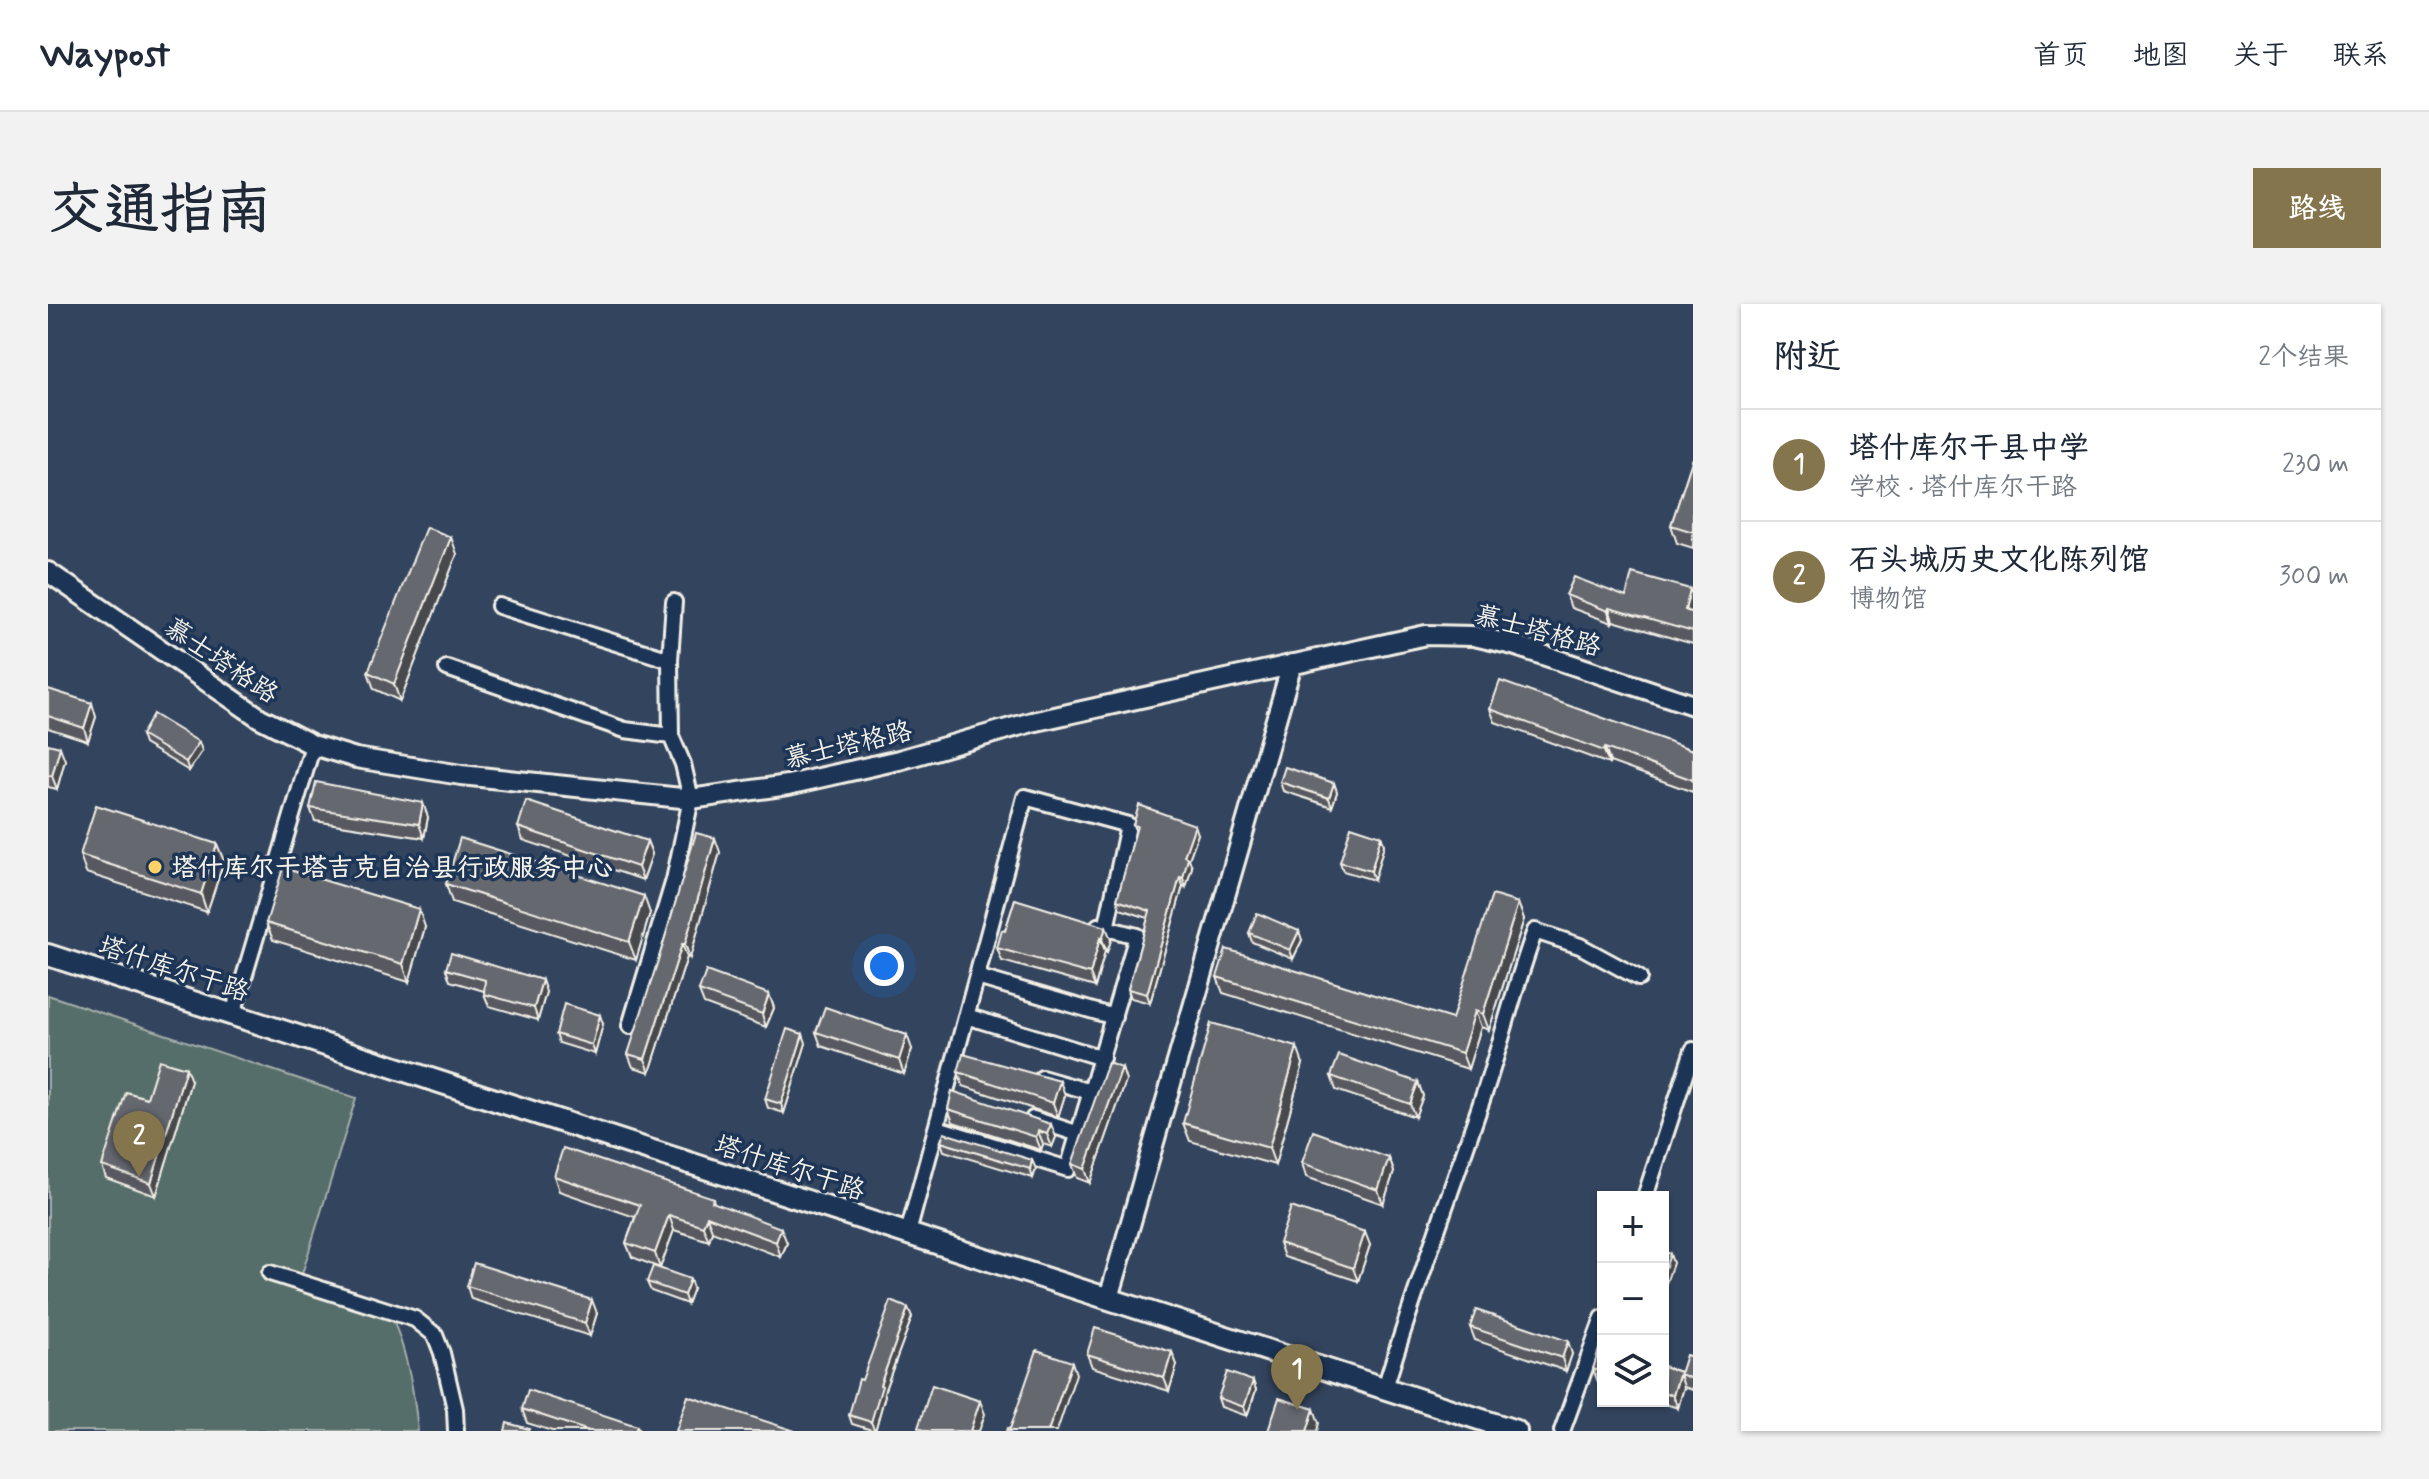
<!DOCTYPE html>
<html lang="zh">
<head>
<meta charset="utf-8">
<style>
	:root { --surface:#fff; --page:#f2f2f3; --text:#1f2937; --muted:#747a83; --line:#e0e1e3; --accent:#84754c }
	body { margin:0; font-family:Mynerve,"LXGW WenKai TC",sans-serif; background:var(--page); color:var(--text) }
	.controls { position:absolute; right:24px; bottom:24px; display:grid; overflow:hidden; border-radius:0px; box-shadow:0 2px 6px #0004 }
	.controls button { width:72px; height:72px; display:grid; place-items:center; padding:0; border:0; border-bottom:2px solid var(--line); background:var(--surface); color:var(--text); font:40px sans-serif }
	.you { position:absolute; left:836px; top:662px; width:28px; height:28px; margin:-20px; border:6px solid #fff; border-radius:50%; background:#1a73e8; box-shadow:0 0 0 12px #1a73e833 }
	.badge { display:grid; place-items:center; width:52px; height:52px; border-radius:50%; background:var(--accent); color:#fff; font-size:26px; font-weight:700 }
	.pin { position:absolute; translate:-50% -66px; filter:drop-shadow(0 2px 4px #0008) }
	.pin::after { content:''; position:absolute; top:42px; width:28px; height:24px; background:inherit; clip-path:polygon(0 0,100% 0,50% 100%) }
	.list { margin:0; padding:0; list-style:none }
	h2 { display:flex; justify-content:space-between; align-items:center; height:104px; margin:0; padding:0 32px; font-size:34px }
	h2 small { font-size:26px; font-weight:400; color:var(--muted) }
	.list li { display:grid; grid-template-columns:52px 1fr auto; gap:24px; align-items:center; box-sizing:border-box; height:112px; padding:0 32px; border-top:2px solid var(--line) }
	.list b { display:block; font-size:30px; white-space:nowrap }
	.list p { margin:0; font-size:26px; white-space:nowrap; color:var(--muted) }
	.list em { font-size:26px; font-style:normal; color:var(--muted) }
	.icon { flex:none; width:44px; height:44px; fill:none; stroke:currentColor; stroke-width:2; stroke-linecap:round; stroke-linejoin:round }
	.map { position:relative; flex:none; width:1645px; height:1127px; overflow:hidden; border-radius:0px }
	header { display:flex; align-items:center; gap:48px; box-sizing:border-box; height:112px; padding:0 40px; background:var(--surface); border-bottom:2px solid var(--line) }
	header strong { font-size:38px }
	nav { display:flex; gap:44px; margin-inline-start:auto; font-size:28px }
	.intro { display:flex; align-items:center; justify-content:space-between; box-sizing:border-box; height:192px; padding:0 48px }
	h1 { margin:0; font-size:56px }
	.button { padding:20px 36px; border-radius:0px; background:var(--accent); color:#fff; font-size:28px; font-weight:700 }
	main { display:flex; gap:48px; padding:0 48px }
	aside { flex:1; background:var(--surface); border-radius:0px; box-shadow:0 2px 6px #0004 }
	.map>svg:first-child { display:block }
	.green { fill:#566e6b; stroke:#a5b0aa; stroke-width:2 }
	.lines { fill:none; stroke-linecap:round; stroke-linejoin:round }
	.minor-casing { stroke:#f4f1e8; stroke-width:20 }
	.tertiary-casing { stroke:#f4f1e8; stroke-width:24 }
	.secondary-casing { stroke:#f4f1e8; stroke-width:26 }
	.minor { stroke:#1d3557; stroke-width:14 }
	.tertiary { stroke:#1d3557; stroke-width:18 }
	.secondary { stroke:#1d3557; stroke-width:20 }
	.wall { fill:#585960; stroke:#f4f1e8; stroke-width:2 }
	.shaded-wall { fill:#47484e; stroke:#f4f1e8; stroke-width:2 }
	.building { fill:#666770; stroke:#f4f1e8; stroke-width:2 }
	.poi-dot { fill:#ffd166; stroke:#1d3557; stroke-width:3 }
	.labels { text-anchor:middle; stroke-width:7; stroke-linejoin:round; paint-order:stroke }
	.street-label { font-size:26px; fill:#f4f1e8; stroke:#1d3557 }
	.poi-label { font-size:26px; font-weight:bold; fill:#f4f1e8; stroke:#1d3557; text-anchor:start }
</style>
</head>
<body>
<header>
<strong>Waypost</strong>
<nav><a>首页</a><a>地图</a><a>关于</a><a>联系</a></nav>
</header>
<div class="intro"><h1>交通指南</h1><a class="button">路线</a></div>
<main>
<div class="map">
<svg width="1645" height="1127" viewBox="0 0 1645 1127">
	<rect width="100%" height="100%" fill="#33445e"/>
	<filter id="ink" filterUnits="userSpaceOnUse"><feTurbulence type="fractalNoise" baseFrequency=".0125" numOctaves="2"/><feDisplacementMap in="SourceGraphic" scale="16" xChannelSelector="R" yChannelSelector="G"/><feConvolveMatrix kernelMatrix="1 2 1 2 8 2 1 2 1" color-interpolation-filters="sRGB"/></filter>
	<g filter="url(#ink)">
		<path class="green" d="M0,691L308,794L250,983L308,1001L346,1018C360,1054 366,1088 370,1127H0Z"/>
		<g class="lines">
			<g class="minor-casing">
				<path id="minor" d="M451,302L622,356
					M399,364L577,426L623,432
					M929,673L1066,713
					M185,710L265,441
					M918,712L1054,754
					M582,722L626,576L643,495L635,460L623,432L622,356L626,298
					M994,774L1043,788
					M985,815L1031,830
					M889,824L1020,865L1089,632L1050,622
					M1597,893L1645,746
					M860,929L977,493L1080,521L1058,625
					M222,969L367,1015L387,1031L394,1049L407,1105L408,1127
					M1337,1084C1367,985 1403,888 1436,790C1454,736 1467,681 1487,627L1532,642L1591,674
					M1514,1127L1555,1014"/>
			</g>
			<g class="tertiary-casing">
				<path id="tertiary" d="M0,268L212,414L265,441L308,454L413,471L643,495L740,481L851,456L984,418L1378,331L1426,332L1465,341L1645,401
					M1061,994L1244,360"/>
			</g>
			<g class="secondary-casing">
				<path id="secondary" d="M0,651L1468,1127"/>
			</g>
			<use href="#minor" class="minor"/>
			<use href="#tertiary" class="tertiary"/>
			<use href="#secondary" class="secondary"/>
		</g>
		<path class="wall" d="M1645,154V244L1629,239L1623,221Z
			M409,250L352,397L326,385L320,368Z
			M1518,291L1578,293L1645,309V340L1565,317L1564,319L1523,304Z
			M0,385L48,413L40,437L0,424Z
			M1442,405L1645,446V488L1562,458L1561,460L1447,418Z
			M93,431L154,447L141,467L96,440Z
			M0,440L17,456L9,485L0,483Z
			M1232,478L1286,479L1289,488L1284,503L1235,487Z
			M262,504L380,513L376,534L267,517Z
			M1085,521L1150,530L1141,555L1144,563L1138,583L1135,582L1102,699L1083,694L1080,685L1100,614L1072,605L1069,596L1088,528Z
			M470,523L599,537L604,550L595,576L475,536Z
			M1333,532L1336,541L1326,576L1295,567L1292,558Z
			M672,548L642,654L639,653L602,768L585,763L580,750Z
			M32,551L176,557L159,608L38,569Z
			M398,580L602,609L588,656L404,598Z
			M967,595L1063,636L1059,648L1057,647L1047,683L954,657L949,644L957,627Z
			M1470,599L1476,615L1441,726L1433,723L1420,765L1175,689L1169,673L1404,715Z
			M218,619L377,623L361,678L225,636Z
			M1201,629L1254,636L1245,655L1204,638Z
			M398,665L498,688L490,716L441,702L436,690V687L402,677Z
			M651,687L721,690L726,704L718,723L656,700Z
			M555,720L547,750L511,739L508,730Z
			M768,728L864,745L856,770L773,742Z
			M758,739L736,809L720,804L717,795Z
			M1255,760L1227,861L1142,837L1135,819Z
			M910,768L1017,791L1010,813L915,782Z
			M1283,772L1370,778L1375,792L1367,813L1288,786Z
			M143,777L108,892L58,874L54,862Z
			M1078,777L1042,879L1029,874L1024,860Z
			M904,787L1008,833L1004,843L995,840L993,846L905,818L900,805Z
			M893,838L988,865L985,874L896,847Z
			M1341,854L1346,868L1335,900L1258,873L1254,859Z
			M506,872L665,894L666,899L739,939L733,953L664,927L661,937L626,926L612,964L584,953L578,939L587,913L511,887Z
			M1231,939L1322,941L1310,977L1236,953Z
			M599,978L645,984L639,1000L603,987Z
			M419,982L549,1009L542,1032L423,995Z
			M860,1004L864,1013L836,1088L837,1091L827,1127L804,1120L801,1111L814,1076Z
			M1422,1023L1524,1050L1518,1067L1427,1036Z
			M1555,1043V1080L1550,1078L1545,1065Z
			M1124,1048L1129,1061L1121,1087L1044,1063L1039,1050Z
			M1645,1053V1086L1636,1083L1630,1104L1608,1097H1615V1062L1632,1068Z
			M1205,1077L1208,1086L1199,1112L1173,1103L1170,1094Z
			M474,1105L589,1122L591,1127H504L479,1119Z"/>
		<path class="shaded-wall" d="M403,233L409,250L352,397L346,380Z
			M1642,285L1645,292V305L1641,319L1637,306Z
			M1561,304L1565,317L1564,319L1560,307Z
			M44,399L48,413L40,437L36,424Z
			M151,438L154,447L141,467L138,458Z
			M12,443L17,456L9,485L4,472Z
			M1557,444L1562,458L1561,460L1556,447Z
			M1286,479L1289,488L1284,503L1281,494Z
			M375,499L380,513L376,534L371,520Z
			M1147,521L1150,530L1141,555L1144,563L1138,583L1135,574L1136,552Z
			M1333,532L1336,541L1326,576L1323,567Z
			M667,534L672,548L642,654L637,640Z
			M599,537L604,550L595,576L590,563Z
			M169,540L176,557L159,608L153,590Z
			M1132,573L1135,582L1102,699L1099,690Z
			M596,592L602,609L588,656L581,638Z
			M1470,599L1476,615L1441,726L1435,710Z
			M371,605L377,623L361,678L355,660Z
			M1058,623L1063,636L1059,648L1054,635Z
			M1251,627L1254,636L1245,655L1242,646Z
			M1052,634L1057,647L1047,683L1042,670Z
			M634,640L639,653L602,768L597,755Z
			M494,676L498,688L490,716L486,704Z
			M721,690L726,704L718,723L714,710Z
			M1427,707L1433,723L1420,765L1414,749Z
			M552,711L555,720L547,750L544,741Z
			M755,730L758,739L736,809L733,800Z
			M859,731L864,745L856,770L851,756Z
			M1249,743L1255,760L1227,861L1221,844Z
			M138,764L143,777L108,892L103,879Z
			M1074,764L1078,777L1042,879L1037,865Z
			M1012,777L1017,791L1010,813L1005,799Z
			M1370,778L1375,792L1367,813L1362,800Z
			M1003,820L1008,833L1004,843L999,830Z
			M990,827L995,840L993,846L988,833Z
			M1341,854L1346,868L1335,900L1330,886Z
			M984,856L988,865L985,874L982,865Z
			M621,911L626,926L612,964L607,949Z
			M659,912L664,927L661,937L655,922Z
			M733,924L739,939L733,953L728,938Z
			M1317,928L1322,941L1310,977L1305,964Z
			M1622,950L1625,959L1616,985L1615,970Z
			M642,975L645,984L639,1000L636,991Z
			M544,996L549,1009L542,1032L537,1019Z
			M860,1004L864,1013L836,1088L837,1091L827,1127L823,1118L832,1081Z
			M1520,1037L1524,1050L1518,1067L1514,1054Z
			M1124,1048L1129,1061L1121,1087L1116,1074Z
			M1024,1058L1028,1070L1009,1127H1000Z
			M1632,1070L1636,1083L1630,1104L1625,1091Z
			M1205,1077L1208,1086L1199,1112L1196,1103Z
			M932,1097L937,1110L931,1127H922Z
			M1266,1105L1271,1119L1269,1127H1259Z"/>
		<path class="building" d="M1645,154V228L1623,221Z
			M378,223L403,233L346,380L320,368Z
			M1584,269L1642,285L1637,306L1645,309V328L1561,304L1560,307L1518,291L1526,273L1578,293Z
			M1452,377L1645,446V476L1557,444L1556,447L1442,405Z
			M0,385L44,399L36,424L0,412Z
			M105,410L151,438L138,458L93,431Z
			M0,440L12,443L4,472L0,471Z
			M1237,463L1286,479L1281,494L1232,478Z
			M268,478L375,499L371,520L262,504Z
			M478,497L599,537L590,563L470,523Z
			M48,501L169,540L153,590L32,551Z
			M1091,501L1147,521L1136,552L1140,554L1135,574L1132,573L1099,690L1080,685L1102,607L1069,596L1089,522L1085,521Z
			M1303,522L1333,532L1323,567L1292,558Z
			M648,529L667,534L637,640H634L597,755L580,750L613,647Z
			M412,534L596,592L581,638L398,580Z
			M235,564L371,605L355,660L218,619Z
			M1444,591L1470,599L1435,710L1427,707L1414,749L1169,673L1178,645L1404,715Z
			M967,595L1058,623L1054,635L1052,634L1042,670L949,644L954,626L957,627Z
			M1209,609L1251,627L1242,646L1201,629Z
			M403,649L494,676L486,704L436,690L437,676L398,665Z
			M658,667L721,690L714,710L651,687Z
			M516,700L552,711L544,741L508,730Z
			M777,703L859,731L851,756L768,728Z
			M1163,719L1249,743L1221,844L1135,819Z
			M739,725L755,730L733,800L717,795Z
			M915,750L1012,777L1005,799L910,768Z
			M1291,751L1370,778L1362,800L1283,772Z
			M111,756L138,764L103,879L54,862L78,788L99,794Z
			M1060,759L1074,764L1037,865L1024,860Z
			M904,787L1003,820L999,830L990,827L988,833L900,805Z
			M1265,827L1341,854L1330,886L1254,859Z
			M896,829L984,856L982,865L893,838Z
			M515,844L665,894L664,898L733,924L728,938L659,912L655,922L621,911L607,949L578,939L592,901L506,872Z
			M1243,903L1317,928L1305,964L1231,939Z
			M1615,947L1622,950L1615,970Z
			M426,959L544,996L537,1019L419,982Z
			M605,962L642,975L636,991L599,978Z
			M843,997L860,1004L832,1081L834,1082L823,1118L801,1111L811,1075L814,1076Z
			M1428,1006L1520,1037L1514,1054L1422,1023Z
			M1047,1024L1124,1048L1116,1074L1039,1050Z
			M1552,1042L1555,1043V1068L1545,1065Z
			M989,1046L1024,1058L1000,1127H958L959,1124L962,1125Z
			M1638,1051L1645,1053V1075L1632,1070Z
			M1615,1062L1632,1068L1625,1091L1615,1088Z
			M1179,1068L1205,1077L1196,1103L1170,1094Z
			M884,1081L932,1097L922,1127H878L870,1124Z
			M480,1086L589,1122L587,1127H541L474,1105Z
			M640,1092L747,1127H628Z
			M1231,1094L1266,1105L1259,1127H1220Z
			M459,1119L481,1125L480,1127H457Z"/>
	</g>
	<circle class="poi-dot" cx="107" cy="563" r="8"/>
	<g class="labels">
		<g class="street-label">
			<text transform="translate(1490 326) rotate(15)" y="9">慕士塔格路</text>
			<text transform="translate(174 356) rotate(34)" y="9">慕士塔格路</text>
			<text transform="translate(800 440) rotate(-13)" y="9">慕士塔格路</text>
			<text transform="translate(126 664) rotate(18)" y="9">塔什库尔干路</text>
			<text transform="translate(742 863) rotate(18)" y="9">塔什库尔干路</text>
		</g>
		<g class="poi-label">
			<text x="123" y="572">塔什库尔干塔吉克自治县行政服务中心</text>
		</g>
	</g>
</svg>
<div class="controls">
<button>+</button>
<button>−</button>
<button><svg class="icon" aria-label="layers" viewBox="0 0 24 24"><path d="M12 4l9 5-9 5-9-5zM3 14l9 5 9-5"/></svg></button>
</div>
<div class="you"></div>
<div class="pin badge" style="left:1249px;top:1106px">1</div>
<div class="pin badge" style="left:91px;top:873px">2</div>
</div>
<aside>
<h2>附近<small>2个结果</small></h2>
<ul class="list">
<li><span class="badge">1</span><div><b>塔什库尔干县中学</b><p>学校 · 塔什库尔干路</p></div><em>230 m</em></li>
<li><span class="badge">2</span><div><b>石头城历史文化陈列馆</b><p>博物馆</p></div><em>300 m</em></li>
</ul>
</aside>
</main>
</body>
</html>
